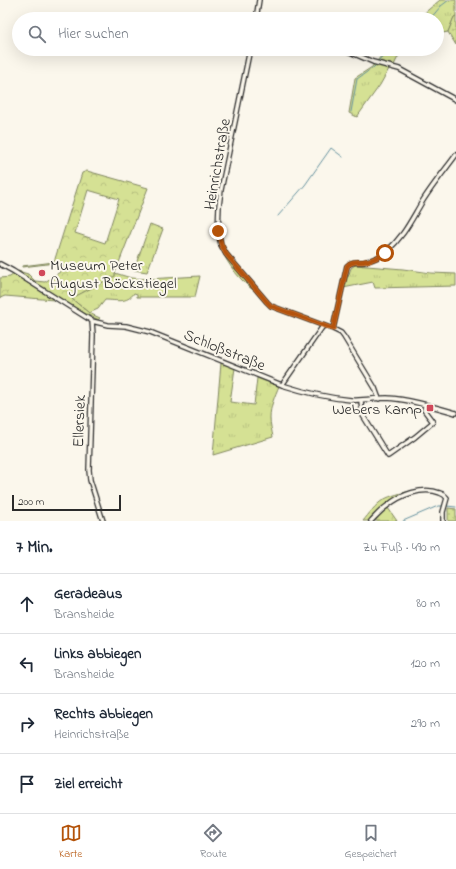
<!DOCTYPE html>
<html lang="de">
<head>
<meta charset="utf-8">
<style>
	:root { --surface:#fff; --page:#f2f2f3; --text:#1f2937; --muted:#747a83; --line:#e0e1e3; --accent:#b45309 }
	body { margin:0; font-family:"Indie Flower",sans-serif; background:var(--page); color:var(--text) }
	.scale { position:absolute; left:12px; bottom:10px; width:109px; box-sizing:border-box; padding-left:4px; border:2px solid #2b2b2b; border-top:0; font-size:11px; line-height:14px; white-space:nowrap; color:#2b2b2b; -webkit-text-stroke:3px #fbf7ec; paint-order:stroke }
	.stop { position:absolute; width:12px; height:12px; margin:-9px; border:3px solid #b45309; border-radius:50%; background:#fff }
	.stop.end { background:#b45309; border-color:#fff; box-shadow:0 1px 4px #0008 }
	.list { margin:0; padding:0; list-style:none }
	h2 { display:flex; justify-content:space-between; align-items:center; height:52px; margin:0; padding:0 16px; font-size:17px }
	h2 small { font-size:13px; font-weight:400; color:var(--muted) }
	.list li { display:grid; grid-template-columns:26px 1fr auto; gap:12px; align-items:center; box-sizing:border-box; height:60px; padding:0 16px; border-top:1px solid var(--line) }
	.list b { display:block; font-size:15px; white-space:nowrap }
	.list p { margin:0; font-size:13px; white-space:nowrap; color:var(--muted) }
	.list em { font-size:13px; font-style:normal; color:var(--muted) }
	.icon { flex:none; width:22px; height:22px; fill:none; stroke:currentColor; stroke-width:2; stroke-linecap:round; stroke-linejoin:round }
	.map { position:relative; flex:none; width:456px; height:521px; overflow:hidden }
	.search { position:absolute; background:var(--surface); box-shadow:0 4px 16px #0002; left:12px; right:12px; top:12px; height:44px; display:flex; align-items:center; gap:10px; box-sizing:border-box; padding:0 14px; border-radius:22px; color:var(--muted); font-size:15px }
	.sheet { height:292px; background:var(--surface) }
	nav { display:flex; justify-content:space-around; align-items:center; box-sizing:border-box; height:56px; border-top:1px solid var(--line); background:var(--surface); font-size:11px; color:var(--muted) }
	nav a { display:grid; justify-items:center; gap:2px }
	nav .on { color:var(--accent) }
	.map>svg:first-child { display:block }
	.grass { fill:url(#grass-tufts); stroke:#808660 }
	.forest { fill:url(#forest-crowns); stroke:#808660; fill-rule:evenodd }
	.park { fill:url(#park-dots); stroke:#808660 }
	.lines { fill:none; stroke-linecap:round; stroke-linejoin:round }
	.stream { stroke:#66929f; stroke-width:1 }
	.minor-casing { stroke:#2b2b2b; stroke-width:6 }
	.minor { stroke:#fbf7ec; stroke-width:3.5 }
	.route { stroke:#b45309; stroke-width:5 }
	.poi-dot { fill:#d1495b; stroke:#fbf7ec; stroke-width:1.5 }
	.labels { text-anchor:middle; stroke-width:4; stroke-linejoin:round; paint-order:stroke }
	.street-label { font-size:16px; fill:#2b2b2b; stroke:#fbf7ec }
	.poi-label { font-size:16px; fill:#2b2b2b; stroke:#fbf7ec; text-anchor:start }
</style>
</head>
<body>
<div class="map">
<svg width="456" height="521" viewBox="0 0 456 521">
	<defs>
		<pattern id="grass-tufts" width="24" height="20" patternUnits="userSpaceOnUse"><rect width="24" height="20" fill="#d5e194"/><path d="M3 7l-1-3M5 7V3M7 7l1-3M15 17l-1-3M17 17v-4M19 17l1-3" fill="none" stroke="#b7c180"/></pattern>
		<pattern id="forest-crowns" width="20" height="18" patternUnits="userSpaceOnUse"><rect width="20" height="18" fill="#d5e194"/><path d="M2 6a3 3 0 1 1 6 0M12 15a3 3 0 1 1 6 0" fill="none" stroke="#b7c180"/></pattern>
		<pattern id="park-dots" width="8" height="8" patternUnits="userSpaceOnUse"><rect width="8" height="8" fill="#d5e194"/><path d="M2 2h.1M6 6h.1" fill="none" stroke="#b7c180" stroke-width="1.8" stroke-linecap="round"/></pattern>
	</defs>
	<rect width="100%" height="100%" fill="#fbf7ec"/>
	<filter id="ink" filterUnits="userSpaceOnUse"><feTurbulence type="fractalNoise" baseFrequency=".025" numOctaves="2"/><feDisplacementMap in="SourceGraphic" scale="8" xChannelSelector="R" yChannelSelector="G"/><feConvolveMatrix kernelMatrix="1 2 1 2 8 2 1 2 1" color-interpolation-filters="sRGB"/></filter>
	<g filter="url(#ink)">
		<path class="grass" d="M440,0H456V16L454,17L448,32L437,34V19H417Z
			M387,49H405L401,51L394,65L377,61Z
			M374,64L390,67L380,85L357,117L349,113L355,78L372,67Z
			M150,224L163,229L147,272L134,270Z
			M222,251L253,290C241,281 228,265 222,251Z
			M355,265L403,269L431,273L456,274V286L375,288L373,282L343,288L346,276L348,277L351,268Z
			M115,273L131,278L147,279L200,276L195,297H137V294L134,293C127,304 116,300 105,300L98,309L89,313L72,299L74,297Z
			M221,363L235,368L230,402L254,405L257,378L279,386C275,396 270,406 270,418C270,424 272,431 273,437L213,455Z"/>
		<path class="forest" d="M456,16V45L448,32L454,17Z
			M87,171L148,188L115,273V276L74,297L72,299L89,313L100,318L98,320L68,305L17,272L18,271L28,274L35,281L45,282L60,272V265L55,263L22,267V266L54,262L82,173ZM88,190L119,199L105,243L75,233Z
			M14,274L54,300L5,296L0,298V278L10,277Z
			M411,491L397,497L385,505L368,521H363C369,514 375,505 383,500C391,495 402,493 411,491Z
			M388,508L397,521H374Z"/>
		<path class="park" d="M448,508L456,509V521H448Z"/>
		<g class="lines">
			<path class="stream" d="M430,19L441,6L449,0
				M378,61L389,49
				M351,112L357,79L374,67L376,65
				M278,216L305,185L331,148L343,157
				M447,506L456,507
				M403,521L438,506H444"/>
			<g class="minor-casing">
				<path id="minor" d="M256,19L259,0
					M250,49L221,190L219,206L218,231L221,245L226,254L267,302L271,306L333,329L341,333L344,337L375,388L379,399
					M343,49L373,62L399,69L456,100
					M0,264L13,271L92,321L108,325L126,326L150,332L282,385C304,392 328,398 351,400C363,401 375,398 387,398C409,399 435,407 456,413
					M92,321L93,335L89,470L90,480L103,521
					M333,329L347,266C352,261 357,262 364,262C372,260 380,257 386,252C404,236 410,222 422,202C432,186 445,170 456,155
					M282,385L323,326
					M361,400L362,414L388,456L415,437L433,422L424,410L425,405
					M371,521C376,516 381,510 387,506C400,495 423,486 440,493C443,494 445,495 447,498L443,512V521"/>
			</g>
			<use href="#minor" class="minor"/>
		</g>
	</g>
	<g class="lines" filter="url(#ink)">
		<path class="route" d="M218,231L221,244L226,254L267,302L271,306L333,329L347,266C352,260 359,263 366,261C373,260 379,257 385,253"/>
	</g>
	<g class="poi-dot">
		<circle cx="42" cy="273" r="4"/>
		<rect x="426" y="404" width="8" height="8" rx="2"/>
	</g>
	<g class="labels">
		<g class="street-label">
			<text transform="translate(216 164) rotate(-80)" y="6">Heinrichstraße</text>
			<text transform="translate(225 349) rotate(22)" y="6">Schloßstraße</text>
			<text transform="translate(78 421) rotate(-88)" y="6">Ellersiek</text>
		</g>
		<g class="poi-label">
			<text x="50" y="270">Museum Peter<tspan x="50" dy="18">August Böckstiegel</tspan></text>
			<text x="422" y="414" text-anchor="end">Webers Kamp</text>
		</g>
	</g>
</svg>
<div class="scale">200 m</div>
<div class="stop" style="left:385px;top:253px"></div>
<div class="stop end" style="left:218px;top:231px"></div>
<div class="search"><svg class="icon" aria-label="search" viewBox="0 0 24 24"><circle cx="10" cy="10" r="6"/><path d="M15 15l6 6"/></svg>Hier suchen</div>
</div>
<section class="sheet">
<h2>7 Min.<small>Zu Fuß · 490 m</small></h2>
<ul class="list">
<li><svg class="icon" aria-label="ahead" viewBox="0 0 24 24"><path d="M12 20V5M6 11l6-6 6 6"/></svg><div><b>Geradeaus</b><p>Bransheide</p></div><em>80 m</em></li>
<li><svg class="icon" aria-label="left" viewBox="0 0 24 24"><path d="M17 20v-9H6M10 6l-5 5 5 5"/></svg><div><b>Links abbiegen</b><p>Bransheide</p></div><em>120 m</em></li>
<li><svg class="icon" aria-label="right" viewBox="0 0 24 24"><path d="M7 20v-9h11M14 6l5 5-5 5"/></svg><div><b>Rechts abbiegen</b><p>Heinrichstraße</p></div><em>290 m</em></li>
<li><svg class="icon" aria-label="arrive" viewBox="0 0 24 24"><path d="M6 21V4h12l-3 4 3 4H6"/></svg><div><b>Ziel erreicht</b></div></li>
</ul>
</section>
<nav>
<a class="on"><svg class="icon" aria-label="map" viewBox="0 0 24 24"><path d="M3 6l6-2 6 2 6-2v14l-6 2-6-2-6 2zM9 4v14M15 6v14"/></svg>Karte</a>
<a><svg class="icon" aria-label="directions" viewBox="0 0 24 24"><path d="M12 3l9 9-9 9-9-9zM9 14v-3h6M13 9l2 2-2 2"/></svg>Route</a>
<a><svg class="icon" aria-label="saved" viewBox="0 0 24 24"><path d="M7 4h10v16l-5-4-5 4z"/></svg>Gespeichert</a>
</nav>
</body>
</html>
